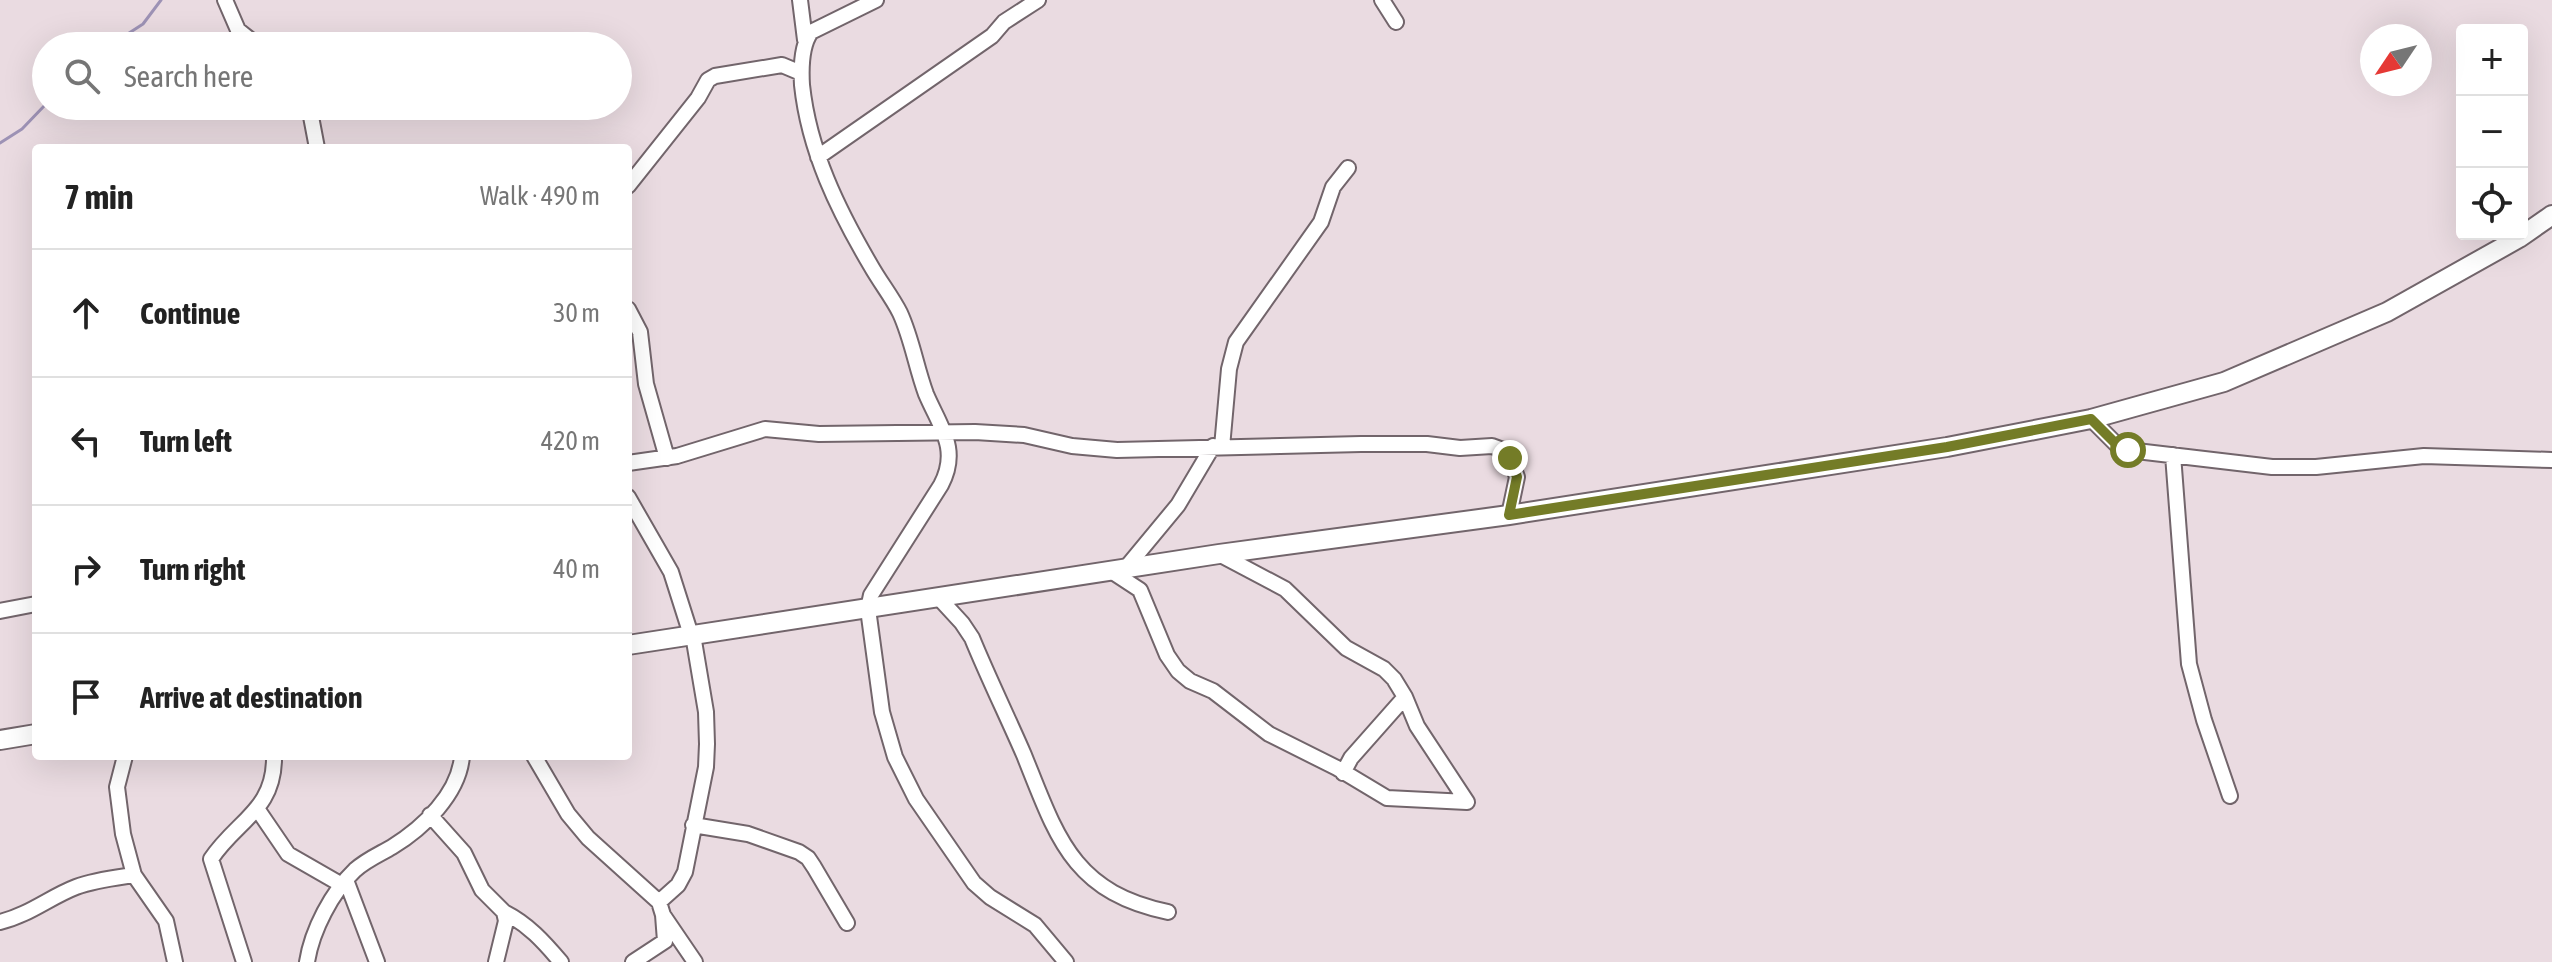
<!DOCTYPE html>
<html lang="en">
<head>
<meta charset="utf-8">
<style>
	:root { --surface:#fff; --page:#f2f2f2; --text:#222; --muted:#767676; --line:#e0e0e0 }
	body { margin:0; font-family:"Asap Condensed",sans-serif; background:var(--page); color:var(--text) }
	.controls { position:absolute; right:24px; top:24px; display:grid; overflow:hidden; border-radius:8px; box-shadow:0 8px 32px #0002 }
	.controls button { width:72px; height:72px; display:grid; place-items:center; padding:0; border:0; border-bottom:2px solid var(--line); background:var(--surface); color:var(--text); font:40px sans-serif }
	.compass { position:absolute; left:2360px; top:24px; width:72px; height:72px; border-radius:50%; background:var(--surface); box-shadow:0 8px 32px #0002; rotate:235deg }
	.stop { position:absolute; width:24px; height:24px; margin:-18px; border:6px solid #747c27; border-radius:50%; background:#fff }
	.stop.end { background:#747c27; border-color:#fff; box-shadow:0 2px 8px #0008 }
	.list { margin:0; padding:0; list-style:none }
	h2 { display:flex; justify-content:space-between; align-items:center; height:104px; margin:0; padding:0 32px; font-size:34px }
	h2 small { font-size:26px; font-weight:400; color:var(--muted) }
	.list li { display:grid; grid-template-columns:52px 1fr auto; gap:24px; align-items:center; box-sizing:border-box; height:128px; padding:0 32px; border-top:2px solid var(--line) }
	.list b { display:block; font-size:30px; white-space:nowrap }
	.list em { font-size:26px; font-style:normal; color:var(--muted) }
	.icon { flex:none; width:44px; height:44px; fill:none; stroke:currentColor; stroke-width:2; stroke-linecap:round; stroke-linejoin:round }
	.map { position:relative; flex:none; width:2552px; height:962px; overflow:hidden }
	.search { position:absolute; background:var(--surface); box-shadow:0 8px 32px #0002; left:32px; top:32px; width:600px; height:88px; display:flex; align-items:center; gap:20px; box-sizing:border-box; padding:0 28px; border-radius:44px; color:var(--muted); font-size:30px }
	.panel { position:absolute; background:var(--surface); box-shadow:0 8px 32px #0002; left:32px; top:144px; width:600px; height:616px; border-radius:8px }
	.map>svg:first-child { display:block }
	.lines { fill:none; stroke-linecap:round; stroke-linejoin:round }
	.stream { stroke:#9d92b5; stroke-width:3 }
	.minor-casing { stroke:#72656b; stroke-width:18 }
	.major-casing { stroke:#72656b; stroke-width:22 }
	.minor { stroke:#fff; stroke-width:14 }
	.major { stroke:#fff; stroke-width:18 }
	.route { stroke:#747c27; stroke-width:10 }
</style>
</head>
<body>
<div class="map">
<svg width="2552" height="962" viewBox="0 0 2552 962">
	<rect width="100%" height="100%" fill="#eadbe1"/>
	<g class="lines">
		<path class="stream" d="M109,46L143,24L161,0
			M0,143L22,129L46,104"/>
		<g class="minor-casing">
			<path id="minor" d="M225,0L238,30L258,46
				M800,0L805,40
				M876,0L811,32C801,46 801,68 802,85C809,151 838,210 871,266C880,282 892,297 900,313C912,339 916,367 926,394C940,427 960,449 941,485L871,595L868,609L882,712L895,757L916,799L974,883L990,897L1035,925L1066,962
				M1382,0L1396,22
				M309,106L317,148
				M818,157L992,36L1004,22L1038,0
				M628,186L698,98L708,80L715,76L782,65L801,73
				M628,309L640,332L646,384L667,458
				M2091,419L2119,447L2128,450L2272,467H2316L2424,456L2552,460
				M1222,447L1229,369L1236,342L1321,222L1333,187L1348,168
				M2173,455L2189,664L2204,720L2230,796
				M628,463L677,456L765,429L819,434L975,432L1024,435L1072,446L1117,450L1361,444H1427L1460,448L1492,446L1503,450L1510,458L1517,477L1509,515
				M628,497L671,572L691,635
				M1219,554L1285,589L1346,648L1384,669L1394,679L1405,697L1417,726L1467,802
				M1125,569L1178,505L1213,446
				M1111,571L1140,590L1167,655L1178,671L1190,681L1213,691L1269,734L1337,768L1387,798L1467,802
				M939,598L962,623L972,638C988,677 1007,716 1024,755C1057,837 1072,892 1168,912
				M0,611L36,604
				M125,756L117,787L123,834L134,875L166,921L175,962
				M534,756L568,814L588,838L659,902L663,915
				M1343,773L1351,758L1405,697
				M258,810L288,854L342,885
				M430,815L464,853L482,890L504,912L506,921L496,962
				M693,825L748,834L799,852L808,858L814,867L847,923
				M346,880L377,962
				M659,902L678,885L685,872L706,767L707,744L706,712L693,635
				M504,912C528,924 544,942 561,962
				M0,922C29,915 50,897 76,887C95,880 114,878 134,875
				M244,962L211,859C237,820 275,810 274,756
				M307,962C312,930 332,892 355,870C366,860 380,854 392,847C423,828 459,794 462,756
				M633,962L665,941L663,915L695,962"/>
		</g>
		<g class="major-casing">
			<path id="major" d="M628,645L1219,554L1509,515L1947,447L2091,419L2224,382L2387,312L2519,238L2552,215
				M0,740L36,734"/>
		</g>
		<use href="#minor" class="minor"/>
		<use href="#major" class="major"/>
	</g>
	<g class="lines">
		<path class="route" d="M1510,458L1517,477L1509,515L1947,447L2091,419L2119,447L2128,450"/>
	</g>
</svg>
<div class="controls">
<button>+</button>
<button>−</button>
<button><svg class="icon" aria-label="locate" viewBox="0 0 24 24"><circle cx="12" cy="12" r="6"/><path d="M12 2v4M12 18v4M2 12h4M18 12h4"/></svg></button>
</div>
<svg class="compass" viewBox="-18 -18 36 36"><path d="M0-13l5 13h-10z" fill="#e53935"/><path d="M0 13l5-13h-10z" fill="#767676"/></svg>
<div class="stop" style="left:2128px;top:450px"></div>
<div class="stop end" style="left:1510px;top:458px"></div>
<div class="search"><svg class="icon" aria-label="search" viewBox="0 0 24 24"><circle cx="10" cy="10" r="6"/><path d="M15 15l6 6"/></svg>Search here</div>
<section class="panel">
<h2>7 min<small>Walk · 490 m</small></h2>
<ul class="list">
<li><svg class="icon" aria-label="ahead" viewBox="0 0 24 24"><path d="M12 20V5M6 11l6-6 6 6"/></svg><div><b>Continue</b></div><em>30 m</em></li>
<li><svg class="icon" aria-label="left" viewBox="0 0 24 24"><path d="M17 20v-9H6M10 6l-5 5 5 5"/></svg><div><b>Turn left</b></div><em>420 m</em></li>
<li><svg class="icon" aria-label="right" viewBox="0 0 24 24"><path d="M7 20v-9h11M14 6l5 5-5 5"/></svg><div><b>Turn right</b></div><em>40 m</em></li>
<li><svg class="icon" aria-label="arrive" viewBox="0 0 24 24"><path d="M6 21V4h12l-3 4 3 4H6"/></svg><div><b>Arrive at destination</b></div></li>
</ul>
</section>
</div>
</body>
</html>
